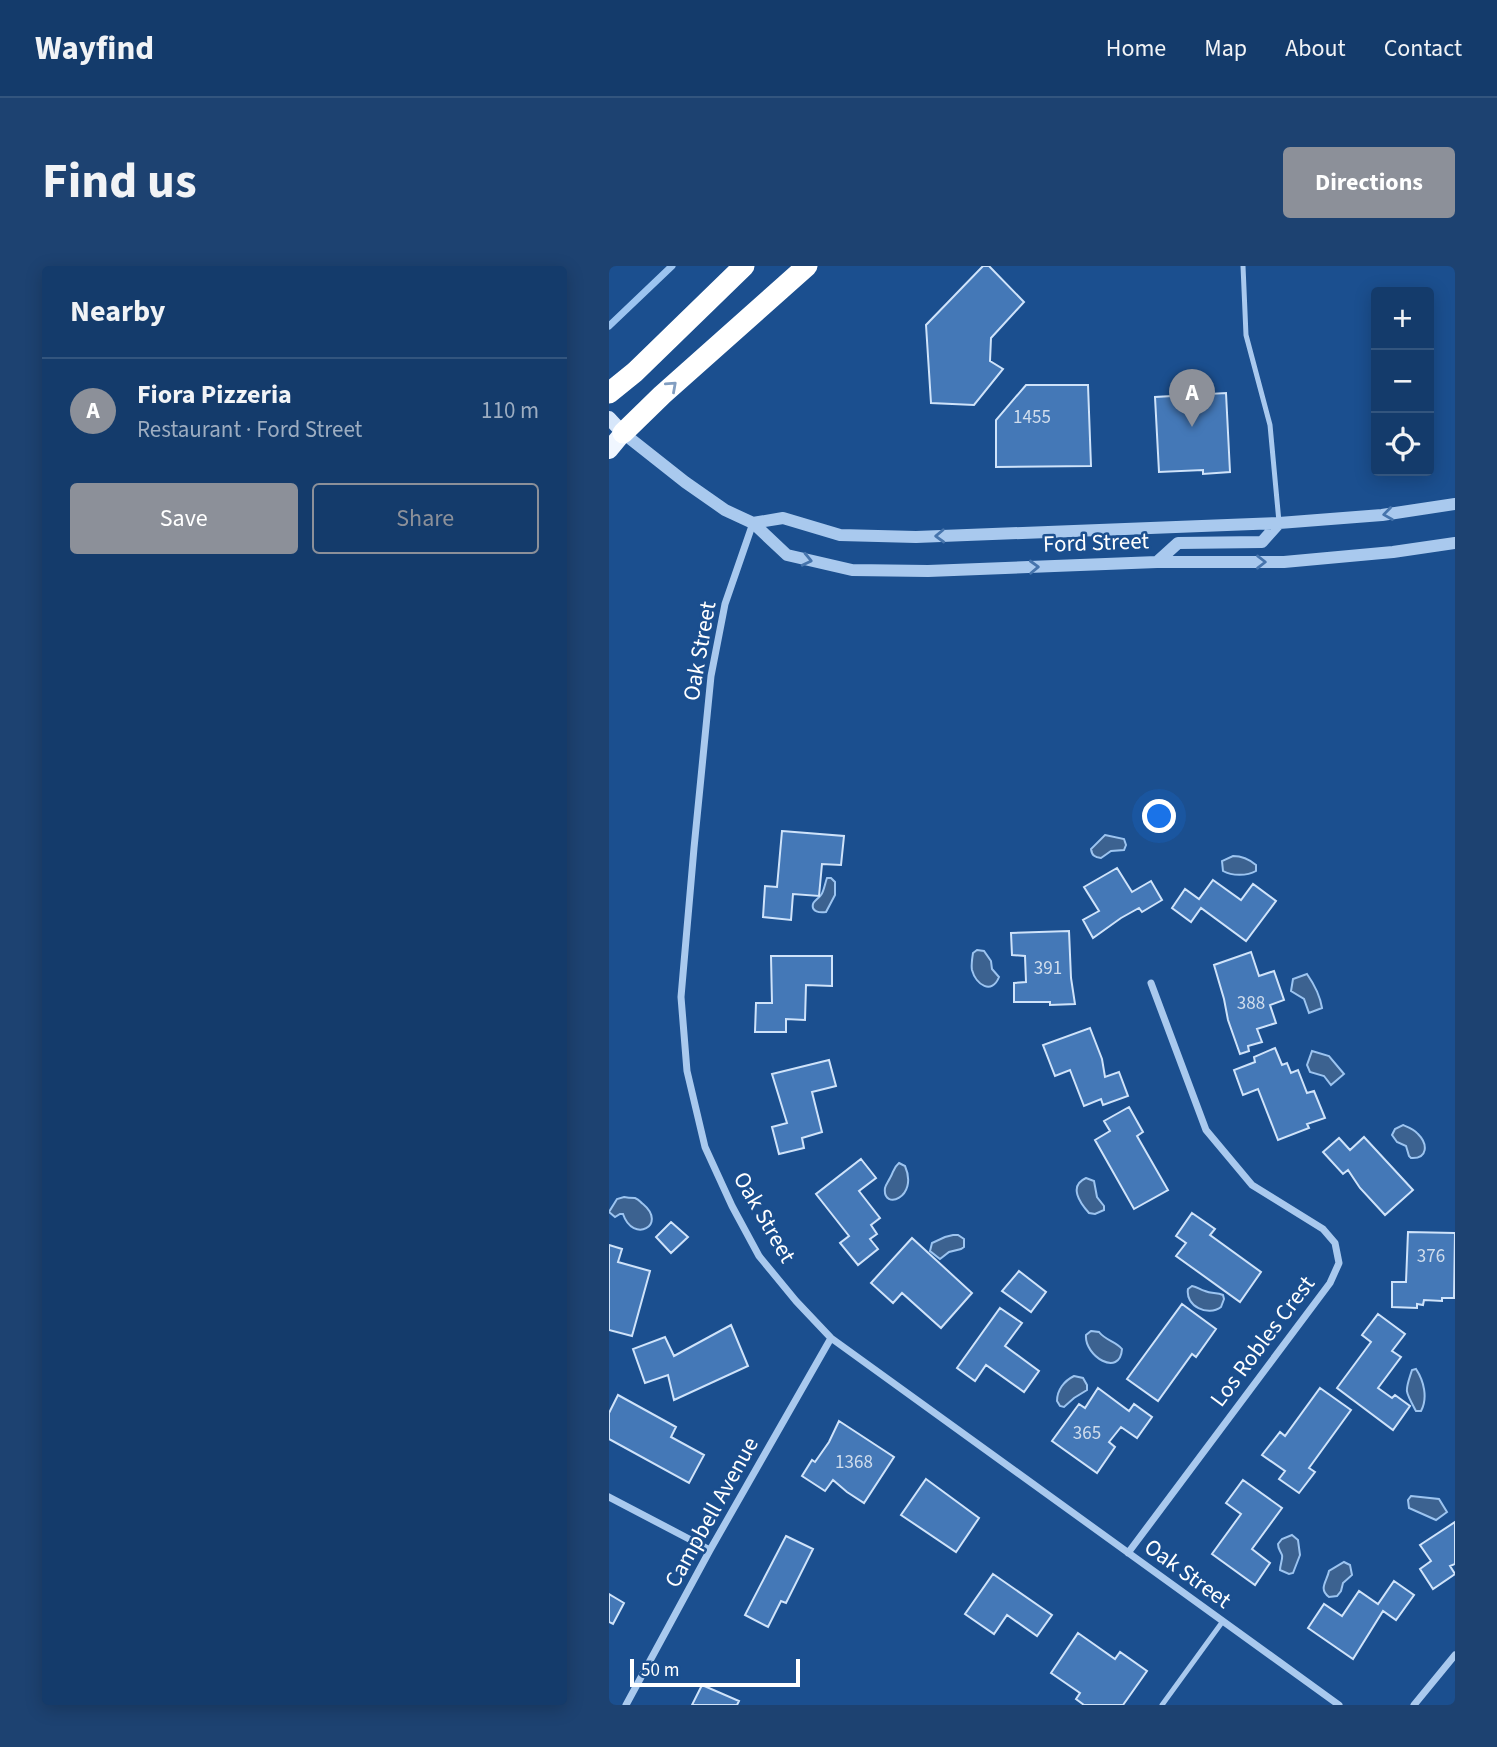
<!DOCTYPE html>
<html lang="en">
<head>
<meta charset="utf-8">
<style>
	:root { --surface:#143b6b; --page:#1d4271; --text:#f1f3f6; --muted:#9dadc1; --line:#33557e; --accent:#8c9099 }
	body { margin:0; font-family:"Source Sans 3",sans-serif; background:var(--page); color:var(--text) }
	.controls { position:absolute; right:21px; top:21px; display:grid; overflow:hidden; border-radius:7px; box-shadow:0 4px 18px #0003 }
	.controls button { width:63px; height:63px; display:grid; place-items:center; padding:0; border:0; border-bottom:2px solid var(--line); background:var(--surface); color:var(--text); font:35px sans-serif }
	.scale { position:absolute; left:21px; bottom:18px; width:170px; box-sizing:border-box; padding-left:7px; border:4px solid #fff; border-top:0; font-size:19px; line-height:24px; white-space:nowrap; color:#fff; -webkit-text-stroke:5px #1b4f8f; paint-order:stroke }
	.you { position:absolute; left:551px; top:551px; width:24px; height:24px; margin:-18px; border:5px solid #fff; border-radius:50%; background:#1a73e8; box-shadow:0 0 0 10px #1a73e833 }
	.badge { display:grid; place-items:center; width:46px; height:46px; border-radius:50%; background:var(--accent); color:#fff; font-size:23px; font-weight:700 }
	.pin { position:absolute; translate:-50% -58px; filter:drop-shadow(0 2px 4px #0008) }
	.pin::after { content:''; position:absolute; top:37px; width:24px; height:21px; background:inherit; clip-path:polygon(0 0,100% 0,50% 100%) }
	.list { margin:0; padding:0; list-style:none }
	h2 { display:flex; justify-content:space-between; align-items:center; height:91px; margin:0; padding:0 28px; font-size:30px }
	h2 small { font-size:23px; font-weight:400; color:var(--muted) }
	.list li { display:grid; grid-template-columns:46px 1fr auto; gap:21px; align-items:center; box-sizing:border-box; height:105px; padding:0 28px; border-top:2px solid var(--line) }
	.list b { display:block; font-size:26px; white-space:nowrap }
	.list p { margin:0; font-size:23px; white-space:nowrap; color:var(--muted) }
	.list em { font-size:23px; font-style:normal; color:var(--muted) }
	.actions { display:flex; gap:14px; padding:21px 28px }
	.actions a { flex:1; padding:16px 0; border:2px solid var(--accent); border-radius:7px; text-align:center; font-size:24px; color:var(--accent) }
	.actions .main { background:var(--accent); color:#fff }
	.icon { flex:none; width:38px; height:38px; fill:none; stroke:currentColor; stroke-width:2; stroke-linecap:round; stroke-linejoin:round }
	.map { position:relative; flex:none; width:846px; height:1439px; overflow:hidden; border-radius:7px }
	header { display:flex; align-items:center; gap:42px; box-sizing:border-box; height:98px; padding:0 35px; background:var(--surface); border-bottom:2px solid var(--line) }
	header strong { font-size:33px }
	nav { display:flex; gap:38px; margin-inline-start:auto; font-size:24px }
	.intro { display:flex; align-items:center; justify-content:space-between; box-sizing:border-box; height:168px; padding:0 42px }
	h1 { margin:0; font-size:49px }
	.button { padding:18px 32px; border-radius:7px; background:var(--accent); color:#fff; font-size:24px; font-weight:700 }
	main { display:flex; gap:42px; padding:0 42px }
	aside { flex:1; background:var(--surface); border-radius:7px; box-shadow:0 4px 18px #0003 }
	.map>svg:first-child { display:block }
	.water { fill:#3c6290; stroke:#9cc4f0; stroke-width:2 }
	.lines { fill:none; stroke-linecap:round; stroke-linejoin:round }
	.stream { stroke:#9cc4f0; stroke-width:7 }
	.building { fill:#4478b7; stroke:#cfe3fa; stroke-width:2 }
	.service { stroke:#a9c9ee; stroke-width:5 }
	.minor { stroke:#a9c9ee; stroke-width:7 }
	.tertiary { stroke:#a9c9ee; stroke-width:12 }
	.secondary { stroke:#d6e6fa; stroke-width:14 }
	.primary { stroke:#f0f6ff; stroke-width:18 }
	.motorway { stroke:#fff; stroke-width:21 }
	.oneway { stroke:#829ec1 }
	.oneway2 { stroke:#4674ac }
	.labels { text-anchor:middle; stroke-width:5; stroke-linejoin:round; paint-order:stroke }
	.number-label { font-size:19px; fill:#d0dded }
	.street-label { font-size:23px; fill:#fff; stroke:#1b4f8f }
</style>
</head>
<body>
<header>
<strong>Wayfind</strong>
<nav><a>Home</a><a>Map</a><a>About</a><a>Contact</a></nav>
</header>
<div class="intro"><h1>Find us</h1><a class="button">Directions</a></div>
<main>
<aside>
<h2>Nearby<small></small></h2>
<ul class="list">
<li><span class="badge">A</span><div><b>Fiora Pizzeria</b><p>Restaurant · Ford Street</p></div><em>110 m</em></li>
</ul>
<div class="actions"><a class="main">Save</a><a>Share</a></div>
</aside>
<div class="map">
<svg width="846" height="1439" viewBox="0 0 846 1439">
	<rect width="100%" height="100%" fill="#1b4f8f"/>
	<path class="water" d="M496,569L515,573L517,579L515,584L502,585L492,592C486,591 483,590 482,583Z
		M624,590C633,590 640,593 647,599V605C638,610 623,610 614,605L613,595Z
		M218,612H222L226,616V629L217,646C211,647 202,646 204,638C205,635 210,632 212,629C215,625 216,617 218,612Z
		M368,684L375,685L382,695L383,703L390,711C383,729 367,719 363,704C362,699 363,693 364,687Z
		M698,708C705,718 711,729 713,742L700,747L695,733L682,725L684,713Z
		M703,785L720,790L735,808L722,819L715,810L701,806L698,799Z
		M794,859C799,861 805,863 809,868C819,878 819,893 802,892L800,890L797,880L788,876L783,869L786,863Z
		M290,897L296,900C310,932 273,945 276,922C277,918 279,916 281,912C285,905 284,902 290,897Z
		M477,912L485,915L488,931L495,940V944L486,948L480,947C471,937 459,920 477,912Z
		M15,931C19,932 22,932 26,932C31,934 31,936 34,938C59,959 24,978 14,948H11L6,951L0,946L8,933Z
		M344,969H349L355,973V981L352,983L340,986L331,993L321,985L323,977L336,971Z
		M583,1020C589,1021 591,1024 596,1025C602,1028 608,1026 614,1029L615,1033L612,1041C599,1051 576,1040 579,1023Z
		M482,1065L490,1066C497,1075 507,1075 513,1083C511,1112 475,1090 477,1069Z
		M807,1103C815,1115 819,1132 812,1145H807C795,1123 796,1126 803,1104Z
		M465,1110L474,1112L478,1119V1124L465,1132L455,1141L451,1140L448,1135C448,1124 455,1115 465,1110Z
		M802,1230L830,1233L838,1246L827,1254L800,1242L799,1234Z
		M683,1269L689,1274L691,1289L684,1307L680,1308L671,1304C671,1299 674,1293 673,1289C671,1284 669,1283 669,1278L673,1273Z
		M735,1296L741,1299L743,1309L734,1317L732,1325L728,1330L720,1331C709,1323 718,1315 720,1305Z"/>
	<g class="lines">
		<path class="stream" d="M0,60L63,0"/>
	</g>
	<path class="building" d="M374,0H380L415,36L382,72L381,95L394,103L365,139L322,137L317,59Z
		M417,119H479L482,200L387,201V154Z
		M617,127L621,206L594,208V204L550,206L546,131Z
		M173,565L235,570L232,599L213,598L210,630L184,628L182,654L154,651L156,620L168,621Z
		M508,602L523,626L542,615L553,634L533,646L530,642L512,652L484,672L474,654L490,645L475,621Z
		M604,614L632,634L644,618L667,635L637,675L592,642L582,656L563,642L576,623L590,633Z
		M460,665L462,712L466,738L441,739V736H405V717L417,716L416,690L403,689L402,667Z
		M642,686L650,710L665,705L675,734L661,739L667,757L648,763L653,776L639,780L640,785L631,788L619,754L615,733L605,699Z
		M162,690H223V720L197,719L196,754L177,753V766H146L147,737H163Z
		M481,762L493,793L496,811L510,806L519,830L494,839L492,833L475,840L461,804L446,810L434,779Z
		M666,782L673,799L678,797L682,807L689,804L698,827L705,825L716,852L698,858L700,862L669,874L649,823L634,829L625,804L646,796L645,791Z
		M220,794L227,820L203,826L213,866L193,872L195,882L170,888L163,861L178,857L163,808Z
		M520,841L534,866L528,870L559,924L525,943L486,874L501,865L495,855Z
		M755,871L804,924L776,949L751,922L739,904L734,908L714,886L730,872L741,884Z
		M252,893L267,912L250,925L271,952L262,959L268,968L261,973L269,983L249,999L231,977L240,970L207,928Z
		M583,947L606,963L601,969L652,1006L631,1036L567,990L577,977L567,970Z
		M62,956L79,971L62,987L47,971Z
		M799,966L846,967L845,1032H833V1035L815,1034L814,1039L808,1038V1042L783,1041V1016H797Z
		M303,972L363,1027L332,1062L293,1027L284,1037L262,1017Z
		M0,979L13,983L9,996L41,1005L23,1070L0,1064Z
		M410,1005L437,1026L422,1046L393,1025Z
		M573,1038L607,1063L587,1091L583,1088L549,1135L518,1113Z
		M391,1042L413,1057L396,1080L430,1105L415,1126L377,1099L366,1115L348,1102Z
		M769,1048L796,1068L783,1085L792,1091L769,1122L783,1132L786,1129L801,1140L784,1164L728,1122L762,1076L753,1069Z
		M122,1059L139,1100L65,1134L59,1109L36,1117L24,1083L56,1071L65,1090Z
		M489,1122L520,1145L525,1138L543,1151L528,1172L512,1161L500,1176L506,1181L488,1207L443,1175L470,1138L476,1142Z
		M711,1122L742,1144L700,1202L706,1206L690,1227L670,1213L676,1205L653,1189L671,1166L676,1170Z
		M9,1129L67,1161L62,1171L95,1189L80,1217L0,1173V1147Z
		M230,1155L285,1191L255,1237L238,1226L224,1214L216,1225L193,1210L203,1194L206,1196L220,1176Z
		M317,1213L370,1252L347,1286L292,1249Z
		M634,1214L673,1242L643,1283L661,1297L646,1319L603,1288L632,1248L617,1237Z
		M846,1256V1298L841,1300L846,1308L824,1323L811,1303L822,1295L811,1279Z
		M177,1270L204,1283L177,1337L172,1335L159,1361L136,1349Z
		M384,1308L443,1349L428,1370L398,1349L385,1368L356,1348Z
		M785,1315L805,1329L787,1354L774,1345L744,1393L699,1362L715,1338L733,1350L750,1325L769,1338Z
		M0,1328L15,1337L4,1358L0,1356Z
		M469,1367L506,1393L511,1386L538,1405L514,1439H475L467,1433L471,1427L442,1407Z
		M93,1419L130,1435L128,1439H83Z"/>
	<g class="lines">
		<path class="service" d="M634,0L637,69L661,159L670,256
			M553,1439L614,1355"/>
		<path class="minor" d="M144,257L116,338L102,410L85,582L72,731L78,805L96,881L123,940L150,990L187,1035L222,1072L730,1439
			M0,1231L101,1284
			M519,1287L721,1017L730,997L726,977L714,963L643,919L597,864L542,717
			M17,1439L101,1284L222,1072
			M805,1439L846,1389"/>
		<path class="tertiary" d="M14,167L76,216L116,244L144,257L178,289L243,304L319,305L548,296H675L784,286L846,277
			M144,257L174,252L231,269L307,271L670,257L773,249L846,238
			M548,296L569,277L653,276L670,257"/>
		<path class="secondary" d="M0,152L14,167"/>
		<path class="primary" d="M0,184L14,167"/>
		<path class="motorway" d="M0,127L26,106L135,0
			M14,167L53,129L198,0"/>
	</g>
	<defs><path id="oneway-chevron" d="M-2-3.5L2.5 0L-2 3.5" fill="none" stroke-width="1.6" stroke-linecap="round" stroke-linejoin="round" transform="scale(1.75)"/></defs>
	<use class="oneway" href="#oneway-chevron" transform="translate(63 120) rotate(-42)"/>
	<g class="oneway2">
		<use href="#oneway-chevron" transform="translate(779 248) rotate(172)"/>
		<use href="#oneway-chevron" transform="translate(331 270) rotate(178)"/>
		<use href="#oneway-chevron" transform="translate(198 294) rotate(13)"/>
		<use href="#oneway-chevron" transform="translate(652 296)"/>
		<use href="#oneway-chevron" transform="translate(425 301) rotate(-2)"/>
	</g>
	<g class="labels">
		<g class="number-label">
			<text x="423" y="157">1455</text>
			<text x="439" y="708">391</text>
			<text x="642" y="743">388</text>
			<text x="822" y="996">376</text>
			<text x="478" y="1173">365</text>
			<text x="245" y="1202">1368</text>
		</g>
		<g class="street-label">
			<text transform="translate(487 276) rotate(-2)" y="8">Ford Street</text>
			<text transform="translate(90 385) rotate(-80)" y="8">Oak Street</text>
			<text transform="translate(156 951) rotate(60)" y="8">Oak Street</text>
			<text transform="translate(653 1075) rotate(-53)" y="8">Los Robles Crest</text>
			<text transform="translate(102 1246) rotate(-61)" y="8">Campbell Avenue</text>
			<text transform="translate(579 1307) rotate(36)" y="8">Oak Street</text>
		</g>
	</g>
</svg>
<div class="controls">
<button>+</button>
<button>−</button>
<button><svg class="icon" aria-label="locate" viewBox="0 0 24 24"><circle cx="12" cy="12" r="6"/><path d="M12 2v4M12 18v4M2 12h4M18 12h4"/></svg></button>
</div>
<div class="scale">50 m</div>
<div class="you"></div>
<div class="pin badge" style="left:583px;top:161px">A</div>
</div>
</main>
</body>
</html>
